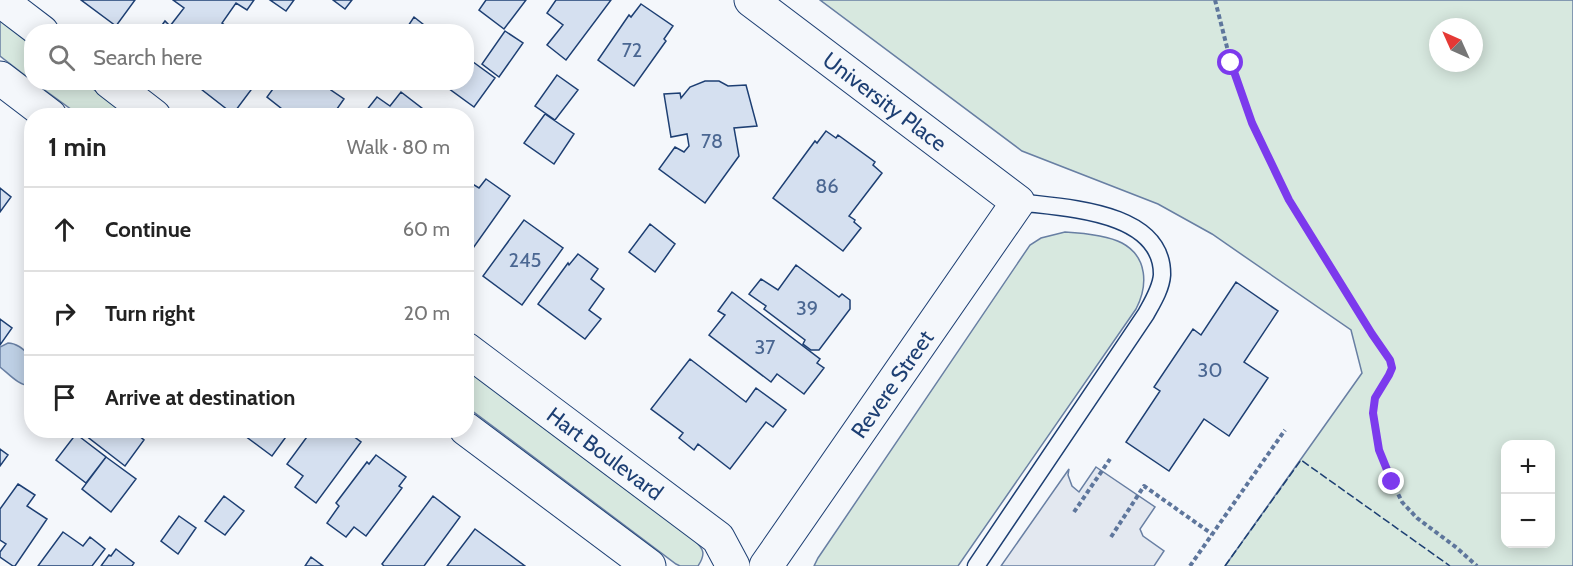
<!DOCTYPE html>
<html lang="en">
<head>
<meta charset="utf-8">
<style>
	:root { --surface:#fff; --page:#f6f6f6; --text:#222; --muted:#767676; --line:#e0e0e0 }
	body { margin:0; font-family:Cabin,sans-serif; background:var(--page); color:var(--text) }
	.controls { position:absolute; right:18px; bottom:18px; display:grid; overflow:hidden; border-radius:12px; box-shadow:0 3px 15px #0003 }
	.controls button { width:54px; height:54px; display:grid; place-items:center; padding:0; border:0; border-bottom:2px solid var(--line); background:var(--surface); color:var(--text); font:30px sans-serif }
	.compass { position:absolute; left:1429px; top:18px; width:54px; height:54px; border-radius:50%; background:var(--surface); box-shadow:0 3px 15px #0003; rotate:315deg }
	.stop { position:absolute; width:18px; height:18px; margin:-14px; border:4px solid #7c3aed; border-radius:50%; background:#fff }
	.stop.end { background:#7c3aed; border-color:#fff; box-shadow:0 2px 6px #0008 }
	.list { margin:0; padding:0; list-style:none }
	h2 { display:flex; justify-content:space-between; align-items:center; height:78px; margin:0; padding:0 24px; font-size:26px }
	h2 small { font-size:20px; font-weight:400; color:var(--muted) }
	.list li { display:grid; grid-template-columns:39px 1fr auto; gap:18px; align-items:center; box-sizing:border-box; height:84px; padding:0 24px; border-top:2px solid var(--line) }
	.list b { display:block; font-size:22px; white-space:nowrap }
	.list em { font-size:20px; font-style:normal; color:var(--muted) }
	.icon { flex:none; width:33px; height:33px; fill:none; stroke:currentColor; stroke-width:2; stroke-linecap:round; stroke-linejoin:round }
	.map { position:relative; flex:none; width:1573px; height:566px; overflow:hidden }
	.search { position:absolute; background:var(--surface); box-shadow:0 3px 15px #0003; left:24px; top:24px; width:450px; height:66px; display:flex; align-items:center; gap:15px; box-sizing:border-box; padding:0 21px; border-radius:24px; color:var(--muted); font-size:22px }
	.panel { position:absolute; background:var(--surface); box-shadow:0 3px 15px #0003; left:24px; top:108px; width:450px; height:330px; border-radius:24px }
	.map>svg:first-child { display:block }
	.green { fill:#d7e8df; stroke:#687fa3; stroke-width:1.5; fill-rule:evenodd }
	.parking { fill:#e3e8f0; stroke:#687fa3; stroke-width:1.5 }
	.water { fill:#bed0e5; stroke:#687fa3; stroke-width:1.5 }
	.building { fill:#d5e0f0; stroke:#1d3f73; stroke-width:1.5 }
	.lines { fill:none; stroke-linecap:round; stroke-linejoin:round }
	.service-casing { stroke:#1d3f73; stroke-width:19 }
	.minor-casing { stroke:#1d3f73; stroke-width:35 }
	.path { stroke:#5e769c; stroke-width:4; stroke-dasharray:4.5 3; stroke-linecap:butt }
	.service { stroke:#f4f7fb; stroke-width:16 }
	.minor { stroke:#f4f7fb; stroke-width:33 }
	.fence { stroke:#1d3f73; stroke-width:1.5; stroke-dasharray:8 3; stroke-linecap:butt }
	.route { stroke:#7c3aed; stroke-width:8 }
	.labels { text-anchor:middle; stroke-width:4.5; stroke-linejoin:round; paint-order:stroke }
	.number-label { font-size:20px; fill:#4b6792 }
	.street-label { font-size:22px; fill:#1d3f73; stroke:#f4f7fb }
</style>
</head>
<body>
<div class="map">
<svg width="1573" height="566" viewBox="0 0 1573 566">
	<rect width="100%" height="100%" fill="#f4f7fb"/>
	<path class="green" d="M820,0H1573V566H1225L1362,373L1351,330L1212,234L1158,204L1022,151ZM1438,27H1474V63H1438ZM1506,444H1550V544H1506Z
		M0,19L31,42V80L0,56Z
		M35,83H85L128,115H79Z
		M1065,232C1082,233 1107,235 1122,243C1148,257 1148,286 1136,309L958,566H814L818,558L1030,245L1041,238Z
		M466,369L694,540C704,549 706,554 698,566H680L676,564L467,407Z"/>
	<path class="parking" d="M1096,467L1155,507L1140,529L1143,536L1164,551L1154,566H1001L1069,469L1068,475L1072,486L1079,492Z"/>
	<path class="water" d="M8,343C17,343 24,350 31,356V386C19,386 9,374 0,367V347Z"/>
	<path class="building" d="M81,0H135L116,26Z
		M173,0H254L247,10L236,3L222,23L234,32H157L165,21L170,26L184,8Z
		M270,0H294L286,11Z
		M333,0H352L345,9Z
		M486,0H526L504,29L479,10Z
		M556,0H611L566,60L547,45L563,25L547,13Z
		M641,4L673,26L664,39L666,41L634,86L598,60L629,15L631,17Z
		M414,17L433,32H404Z
		M505,31L523,43L499,77L482,64Z
		M469,59L495,78L474,107L448,88L452,82H466V63Z
		M557,75L578,90L555,120L535,106Z
		M705,81H719L728,86L746,85L757,126L734,128L739,156L705,203L659,169L675,147L684,152L689,146L687,134L671,137L664,94L680,93L681,98L690,87Z
		M192,82H257L233,114Z
		M278,82H330L334,86L331,90L344,99L332,116H291L267,97Z
		M401,92L423,109L418,116H362L377,97L390,106Z
		M545,114L574,134L554,164L524,143Z
		M826,131L836,138L838,135L875,162L873,165L882,173L849,216L855,220L854,222L861,228L843,251L773,198L815,141L817,143Z
		M486,179L510,196L466,258V180L479,188Z
		M0,188L11,197L0,212Z
		M524,220L563,248L522,305L483,276Z
		M650,224L675,244L655,272L629,252Z
		M578,254L598,269L591,279L604,289L589,310L601,319L585,339L538,304L568,263L569,265Z
		M796,265L839,297L842,294L850,300V309L819,350H811L803,344L805,340L764,309L766,306L749,294L761,279L778,290Z
		M1236,282L1278,311L1244,362L1268,378L1229,436L1204,419L1169,471L1126,442L1160,391L1154,387L1193,329L1201,335Z
		M732,292L820,359L817,363L824,368L804,394L777,374L771,382L709,335L725,315L718,311Z
		M0,319L12,328L0,345Z
		M690,359L746,402L756,388L786,410L773,427L766,422L730,469L698,444L694,450L679,438L683,433L651,409Z
		M88,430H132L144,440L125,466L85,435Z
		M193,430H207L202,437Z
		M237,430H291L272,456Z
		M312,430H345L361,442L316,503L295,487L303,476L287,464Z
		M76,434L106,457L86,483L56,460Z
		M0,449L8,455L0,466Z
		M376,455L406,477L399,486L402,488L366,536L354,527L346,537L327,523L339,506L336,503L367,462L369,464Z
		M106,457L136,479L111,512L82,489Z
		M18,484L35,495L27,506L47,519L15,566H13L0,557V552L6,544L0,540V509Z
		M224,496L244,511L225,535L205,521Z
		M433,496L460,517L424,566H384L382,564Z
		M179,516L196,528L178,554L161,541Z
		M475,529L525,566H447Z
		M63,532L83,546L90,537L105,549L92,566H38Z
		M116,549L134,563L132,566H101L109,555L111,556Z
		M311,557L323,566H305Z"/>
	<g class="lines">
		<g class="service-casing">
			<path id="service" d="M976,566L1146,314C1152,303 1161,289 1162,275C1163,210 1063,208 1018,202"/>
		</g>
		<g class="minor-casing">
			<g id="minor">
				<path d="M0,0L42,32"/>
				<path id="s1" d="M751,0L1018,202L766,566"/>
				<path d="M0,78L50,116"/>
				<path d="M110,82L154,116"/>
				<path id="s2" d="M466,349L718,538L733,566"/>
				<path d="M466,429L649,566"/>
			</g>
		</g>
		<path class="path" d="M1215,0L1231,63L1252,123L1289,200L1372,334L1391,360L1392,368L1389,375L1375,398L1373,413L1379,450L1385,467L1402,502L1417,518L1457,548L1477,566
			M1074,512L1110,459
			M1111,537L1144,486L1212,534
			M1190,566L1285,430"/>
		<use href="#service" class="service"/>
		<use href="#minor" class="minor"/>
		<path class="fence" d="M1225,566L1301,460L1450,566"/>
	</g>
	<g class="lines">
		<path class="route" d="M1231,63L1252,123L1289,200L1372,334L1390,360L1392,368L1389,375L1375,398L1373,413L1379,450L1392,482"/>
	</g>
	<g class="labels">
		<g class="number-label">
			<text x="632" y="57">72</text>
			<text x="712" y="148">78</text>
			<text x="827" y="193">86</text>
			<text x="525" y="267">245</text>
			<text x="807" y="315">39</text>
			<text x="765" y="354">37</text>
			<text x="1210" y="377">30</text>
		</g>
		<g class="street-label">
			<text dy="8" stroke="none"><textPath href="#s1" startOffset="168">University Place</textPath></text>
			<text transform="translate(892 384) rotate(-55)" y="8">Revere Street</text>
			<text dy="8" stroke="none"><textPath href="#s2" startOffset="174">Hart Boulevard</textPath></text>
		</g>
	</g>
</svg>
<div class="controls">
<button>+</button>
<button>−</button>
</div>
<svg class="compass" viewBox="-18 -18 36 36"><path d="M0-13l5 13h-10z" fill="#e53935"/><path d="M0 13l5-13h-10z" fill="#767676"/></svg>
<div class="stop" style="left:1231px;top:63px"></div>
<div class="stop end" style="left:1392px;top:482px"></div>
<div class="search"><svg class="icon" aria-label="search" viewBox="0 0 24 24"><circle cx="10" cy="10" r="6"/><path d="M15 15l6 6"/></svg>Search here</div>
<section class="panel">
<h2>1 min<small>Walk · 80 m</small></h2>
<ul class="list">
<li><svg class="icon" aria-label="ahead" viewBox="0 0 24 24"><path d="M12 20V5M6 11l6-6 6 6"/></svg><div><b>Continue</b></div><em>60 m</em></li>
<li><svg class="icon" aria-label="right" viewBox="0 0 24 24"><path d="M7 20v-9h11M14 6l5 5-5 5"/></svg><div><b>Turn right</b></div><em>20 m</em></li>
<li><svg class="icon" aria-label="arrive" viewBox="0 0 24 24"><path d="M6 21V4h12l-3 4 3 4H6"/></svg><div><b>Arrive at destination</b></div></li>
</ul>
</section>
</div>
</body>
</html>
